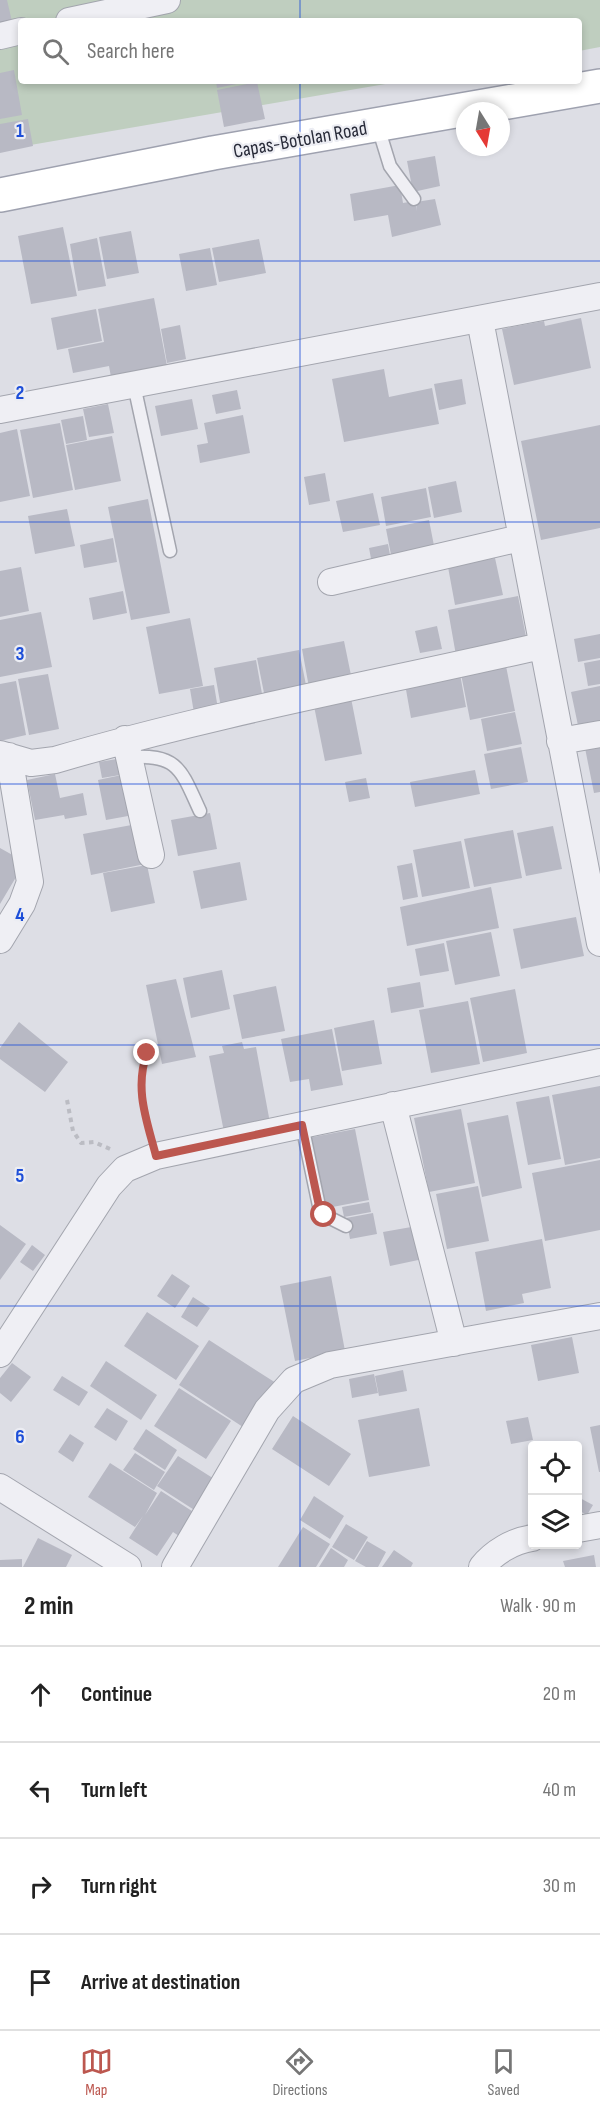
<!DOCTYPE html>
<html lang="en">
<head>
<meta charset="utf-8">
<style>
	:root { --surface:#fff; --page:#f2f2f2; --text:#222; --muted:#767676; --line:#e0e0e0; --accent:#bc574f }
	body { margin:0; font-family:"Sofia Sans Condensed",sans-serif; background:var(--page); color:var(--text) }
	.controls { position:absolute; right:18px; bottom:18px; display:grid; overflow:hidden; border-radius:6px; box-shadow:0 3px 9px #0003 }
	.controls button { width:54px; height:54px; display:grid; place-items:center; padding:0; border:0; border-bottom:2px solid var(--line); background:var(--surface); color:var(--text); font:30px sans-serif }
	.compass { position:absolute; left:456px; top:102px; width:54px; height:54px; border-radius:50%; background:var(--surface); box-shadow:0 3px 9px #0003; rotate:169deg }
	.stop { position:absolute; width:18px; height:18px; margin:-14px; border:4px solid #bc574f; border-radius:50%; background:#fff }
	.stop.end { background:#bc574f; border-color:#fff; box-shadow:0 2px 6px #0008 }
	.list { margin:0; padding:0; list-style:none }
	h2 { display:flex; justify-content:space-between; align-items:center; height:78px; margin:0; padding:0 24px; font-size:26px }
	h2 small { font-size:20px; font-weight:400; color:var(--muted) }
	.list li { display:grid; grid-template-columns:39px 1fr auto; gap:18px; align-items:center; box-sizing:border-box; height:96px; padding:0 24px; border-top:2px solid var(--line) }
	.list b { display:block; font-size:22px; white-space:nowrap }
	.list em { font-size:20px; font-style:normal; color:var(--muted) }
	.icon { flex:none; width:33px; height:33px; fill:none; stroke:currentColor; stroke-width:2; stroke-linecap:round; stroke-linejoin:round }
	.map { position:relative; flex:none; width:600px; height:1567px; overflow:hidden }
	.search { position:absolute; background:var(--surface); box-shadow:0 3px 9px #0003; left:18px; right:18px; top:18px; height:66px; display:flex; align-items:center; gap:15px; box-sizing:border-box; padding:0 21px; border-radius:6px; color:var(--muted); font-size:22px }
	.sheet { height:462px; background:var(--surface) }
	nav { display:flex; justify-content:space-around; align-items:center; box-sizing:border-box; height:84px; border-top:2px solid var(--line); background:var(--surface); font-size:16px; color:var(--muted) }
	nav a { display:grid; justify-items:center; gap:3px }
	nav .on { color:var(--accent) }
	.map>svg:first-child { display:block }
	.green { fill:#bfcebf }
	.building { fill:#b8b9c4 }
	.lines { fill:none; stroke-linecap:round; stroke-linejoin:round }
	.lane-casing { stroke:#a3a5ae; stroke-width:15 }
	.street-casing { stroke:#a3a5ae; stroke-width:28 }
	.primary-casing { stroke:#9ea1af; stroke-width:36 }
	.path { stroke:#bbbcc3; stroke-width:4; stroke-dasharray:4.5 4.5; stroke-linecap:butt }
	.lane { stroke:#efeff4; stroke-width:12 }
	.street { stroke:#efeff4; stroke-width:26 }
	.primary { stroke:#fff; stroke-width:33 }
	.route { stroke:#bc574f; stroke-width:8 }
	.grid { fill:none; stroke:#1d4ed8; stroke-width:1.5; stroke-opacity:0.55 }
	.labels { text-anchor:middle; stroke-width:4.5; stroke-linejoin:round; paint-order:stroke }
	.street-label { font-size:20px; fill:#282b39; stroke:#ecedf3 }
	.grid-label { font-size:20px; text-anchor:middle; font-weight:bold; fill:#1d4ed8; stroke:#ecedf3; stroke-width:4.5; stroke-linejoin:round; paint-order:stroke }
</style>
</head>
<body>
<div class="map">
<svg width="600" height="1567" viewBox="0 0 600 1567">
	<rect width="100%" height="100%" fill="#dddee5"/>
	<path class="green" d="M0,0H600V47L579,51V21H21V81H403L13,148L0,146Z"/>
	<path class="building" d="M0,0H7L14,30L0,33Z
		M14,70L22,115L0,119V73Z
		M216,81H246V82L217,88Z
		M257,82L265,119L224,127L217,90Z
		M28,119L33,146L0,153V124Z
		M435,156L440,186L413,192L407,161Z
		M400,185L403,203L415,201L417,211L416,202L435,199L441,225L392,237L388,215L354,221L350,194Z
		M63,227L77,296L31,304L18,236Z
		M131,231L139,273L107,279L99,237Z
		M97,238L106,286L78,291L70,244Z
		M259,239L266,273L219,282L212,248Z
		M210,248L217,285L186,291L179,254Z
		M154,298L167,366L111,377L109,366L73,373L68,349L104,342L98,309Z
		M96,309L102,341L57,350L51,318Z
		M581,318L591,368L514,385L502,329L544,321L545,326Z
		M180,325L186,359L167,363L161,329Z
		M384,369L389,397L432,388L439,424L344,442L332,379Z
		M462,379L466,404L439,410L434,384Z
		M237,390L241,409L216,414L212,395Z
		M192,399L198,429L161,436L155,406Z
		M108,404L114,433L89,437L83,409Z
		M243,415L250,453L200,463L197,445L208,443L204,423Z
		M83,416L87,440L66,444L61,420Z
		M60,423L73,490L33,498L20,430Z
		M600,425V528L541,540L521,441Z
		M17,429L30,496L0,502V433Z
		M112,436L121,481L75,490L66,445Z
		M325,473L330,501L309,505L304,477Z
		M456,481L462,512L434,518L428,487Z
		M426,488L431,517L386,526L381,497Z
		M373,493L380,525L343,532L336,501Z
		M148,499L170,613L131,620L108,507Z
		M67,509L75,546L35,554L28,516Z
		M429,520L436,556L393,565L386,529Z
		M113,538L117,562L84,568L80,545Z
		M388,544L392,566L373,569L369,548Z
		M495,558L503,595L455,605L448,567Z
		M21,567L29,611L0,617V571Z
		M123,591L127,613L93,620L89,598Z
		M518,596L528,647L457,661L448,610Z
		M41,612L52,667L0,677V620Z
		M190,618L203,686L159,694L146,627Z
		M437,626L442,649L420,653L415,631Z
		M600,634V658L578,662L574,639Z
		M344,641L353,685L310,693L302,649Z
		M299,650L308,695L266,703L257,658Z
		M256,660L264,705L222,713L214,668Z
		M600,660V684L588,686L584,663Z
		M506,666L515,711L470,720L461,674Z
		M48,674L59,729L29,735L18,679Z
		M460,674L466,707L411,718L405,684Z
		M16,681L26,735L0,741V684Z
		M214,685L219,715L195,719L190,689Z
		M600,686V731L580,735L571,692Z
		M350,693L362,754L325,761L313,701Z
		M515,712L522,744L487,751L481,719Z
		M600,746V792L594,793L585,748Z
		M521,747L528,782L491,789L484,754Z
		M123,758L126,774L102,778L99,762Z
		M475,770L480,794L415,807L410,782Z
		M131,773L139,814L106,820L98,780Z
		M55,774L60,798L83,793L87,815L65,819L64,815L35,820L27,780Z
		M366,778L370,798L349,802L345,782Z
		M210,813L217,849L178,856L171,820Z
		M137,824L145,864L91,875L83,834Z
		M553,826L562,869L526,876L517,833Z
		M513,830L522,878L474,887L464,839Z
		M461,841L470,888L422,897L413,850Z
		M0,848L25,862L0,904Z
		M240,862L247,900L201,909L193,871Z
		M412,863L418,897L403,900L397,866Z
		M147,865L155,903L111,912L103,873Z
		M491,887L499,928L407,946L400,907Z
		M576,917L584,956L521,969L513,929Z
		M491,932L500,976L455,985L446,941Z
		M444,943L449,971L420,976L415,949Z
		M222,970L230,1009L191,1018L183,978Z
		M176,979L196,1057L162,1064L146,985Z
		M420,982L424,1007L391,1013L387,988Z
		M276,986L285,1031L242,1039L233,995Z
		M515,989L527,1053L483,1062L470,998Z
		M468,1001L480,1064L431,1073L419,1010Z
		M374,1020L382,1064L342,1071L334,1028Z
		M19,1022L68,1062L45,1092L0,1059V1048Z
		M332,1029L343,1085L311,1091L309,1079L290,1082L281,1039Z
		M242,1042L244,1049L256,1047L270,1123L224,1132L209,1056L224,1053L222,1046Z
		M600,1086V1158L565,1165L552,1095Z
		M549,1096L561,1159L528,1165L516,1102Z
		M461,1109L475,1183L429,1192L414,1118Z
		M508,1115L522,1188L482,1197L467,1123Z
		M355,1129L369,1200L322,1209L308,1138Z
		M600,1160V1230L545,1241L532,1173Z
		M478,1186L489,1241L447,1249L436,1194Z
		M369,1202L371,1212L344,1217L342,1207Z
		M373,1213L377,1234L350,1239L346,1218Z
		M0,1225L26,1244L0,1280Z
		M417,1226L423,1259L390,1266L383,1232Z
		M542,1239L551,1288L522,1294L524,1303L486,1311L475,1252Z
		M32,1245L45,1255L33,1271L20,1262Z
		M172,1274L190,1286L175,1308L157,1296Z
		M331,1276L345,1351L295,1361L280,1286Z
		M193,1297L210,1308L197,1327L181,1317Z
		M147,1312L199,1346L176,1380L124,1346Z
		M572,1337L579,1373L538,1381L531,1345Z
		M209,1340L276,1383L246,1429L179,1385Z
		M106,1361L157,1395L141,1420L90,1386Z
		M12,1363L31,1377L11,1402L0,1393V1378Z
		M403,1370L407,1391L379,1396L375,1376Z
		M374,1374L378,1393L352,1398L349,1379Z
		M62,1376L88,1392L79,1406L53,1390Z
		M179,1388L231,1421L206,1459L154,1426Z
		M107,1408L128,1421L116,1441L94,1427Z
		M419,1408L430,1466L369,1477L358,1420Z
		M293,1416L351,1454L329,1486L272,1449Z
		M528,1417L533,1440L511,1444L506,1421Z
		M600,1425V1472H599L590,1427Z
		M146,1429L177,1450L165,1470L133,1449Z
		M70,1434L84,1443L73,1462L58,1452Z
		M135,1453L165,1472L154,1490L123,1470Z
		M178,1456L219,1482L199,1513L157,1486Z
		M110,1463L157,1493L145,1515L161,1491L195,1513L179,1536L173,1532L157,1556L129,1538L143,1516L135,1527L88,1497Z
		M314,1496L344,1516L330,1539L300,1520Z
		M578,1497L593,1505L587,1515L578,1510Z
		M346,1524L368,1537L354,1560L332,1547Z
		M303,1527L330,1544L316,1567H278Z
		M38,1538L72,1555L66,1567H23Z
		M367,1541L386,1552L378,1567H366L355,1561Z
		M331,1548L348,1560L344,1567H319Z
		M394,1550L413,1563L411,1567H382Z
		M594,1555L596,1567H565L563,1561Z
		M22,1559V1567H0V1560Z"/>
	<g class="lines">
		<g class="lane-casing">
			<path id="lane" d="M378,127L390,166L414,199
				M134,385L170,551
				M129,757C179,754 181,770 200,811
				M302,1125L319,1206L324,1215L346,1226"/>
		</g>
		<g class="street-casing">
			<path id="street" d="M69,21L167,0
				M0,36L21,31
				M480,320L600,943
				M0,410L600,296
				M331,582L520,538
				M125,739L151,855
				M560,741L600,734
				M0,754L31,763L55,760C215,713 379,683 541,646
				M0,940L22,904L30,882L9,756
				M393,1105L454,1343
				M0,1354L109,1186L125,1169L156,1156L600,1062
				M0,1487L128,1567
				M578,1529L600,1525
				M175,1567L267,1410L294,1380L330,1365L600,1316
				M482,1567C494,1552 513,1541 532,1538"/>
		</g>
		<g class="primary-casing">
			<path id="primary" d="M0,195L213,153L600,86"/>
		</g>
		<path class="path" d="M147,1053C136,1082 142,1103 150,1132
			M67,1100L73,1131L81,1143L94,1142L110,1149"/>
		<use href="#lane" class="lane"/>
		<use href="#street" class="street"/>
		<use href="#primary" class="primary"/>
	</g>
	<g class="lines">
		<path class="route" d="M147,1053C134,1089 147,1121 156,1156L302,1125L319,1206L324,1215"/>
	</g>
	<path class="grid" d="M300,0V21M300,81V1567M0,261H600M0,522H600M0,784H600M0,1045H600M0,1306H600"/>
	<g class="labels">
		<g class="street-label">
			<text transform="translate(300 139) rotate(-10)" y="7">Capas-Botolan Road</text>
		</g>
	</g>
	<g class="grid-label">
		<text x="20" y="137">1</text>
		<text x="20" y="399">2</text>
		<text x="20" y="660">3</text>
		<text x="20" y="921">4</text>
		<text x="20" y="1182">5</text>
		<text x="20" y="1443">6</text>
	</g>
</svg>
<div class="controls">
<button><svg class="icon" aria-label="locate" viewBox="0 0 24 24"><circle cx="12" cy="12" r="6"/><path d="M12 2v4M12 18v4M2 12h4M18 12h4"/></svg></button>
<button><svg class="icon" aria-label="layers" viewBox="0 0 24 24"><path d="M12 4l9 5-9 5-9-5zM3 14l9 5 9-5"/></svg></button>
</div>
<svg class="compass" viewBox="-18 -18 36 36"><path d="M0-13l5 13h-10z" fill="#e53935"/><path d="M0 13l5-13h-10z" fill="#767676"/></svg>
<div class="stop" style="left:324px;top:1215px"></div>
<div class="stop end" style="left:147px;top:1053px"></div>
<div class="search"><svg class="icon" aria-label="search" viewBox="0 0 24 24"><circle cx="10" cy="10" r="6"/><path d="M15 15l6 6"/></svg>Search here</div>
</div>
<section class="sheet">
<h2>2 min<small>Walk · 90 m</small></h2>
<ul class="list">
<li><svg class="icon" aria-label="ahead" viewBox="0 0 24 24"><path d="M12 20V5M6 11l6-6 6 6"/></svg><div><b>Continue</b></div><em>20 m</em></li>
<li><svg class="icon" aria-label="left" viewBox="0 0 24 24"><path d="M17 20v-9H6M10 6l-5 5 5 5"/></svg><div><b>Turn left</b></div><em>40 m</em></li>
<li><svg class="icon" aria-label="right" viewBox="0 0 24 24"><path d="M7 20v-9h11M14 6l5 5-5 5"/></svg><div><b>Turn right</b></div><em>30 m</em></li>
<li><svg class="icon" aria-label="arrive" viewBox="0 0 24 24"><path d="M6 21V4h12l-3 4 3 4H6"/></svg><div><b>Arrive at destination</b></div></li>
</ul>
</section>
<nav>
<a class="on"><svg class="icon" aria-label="map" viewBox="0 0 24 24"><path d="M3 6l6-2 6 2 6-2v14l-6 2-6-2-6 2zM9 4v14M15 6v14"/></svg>Map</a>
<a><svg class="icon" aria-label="directions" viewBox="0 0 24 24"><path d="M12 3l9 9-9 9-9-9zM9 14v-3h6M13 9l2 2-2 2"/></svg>Directions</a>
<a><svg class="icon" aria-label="saved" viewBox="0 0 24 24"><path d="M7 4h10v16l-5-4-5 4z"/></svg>Saved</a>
</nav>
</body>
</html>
